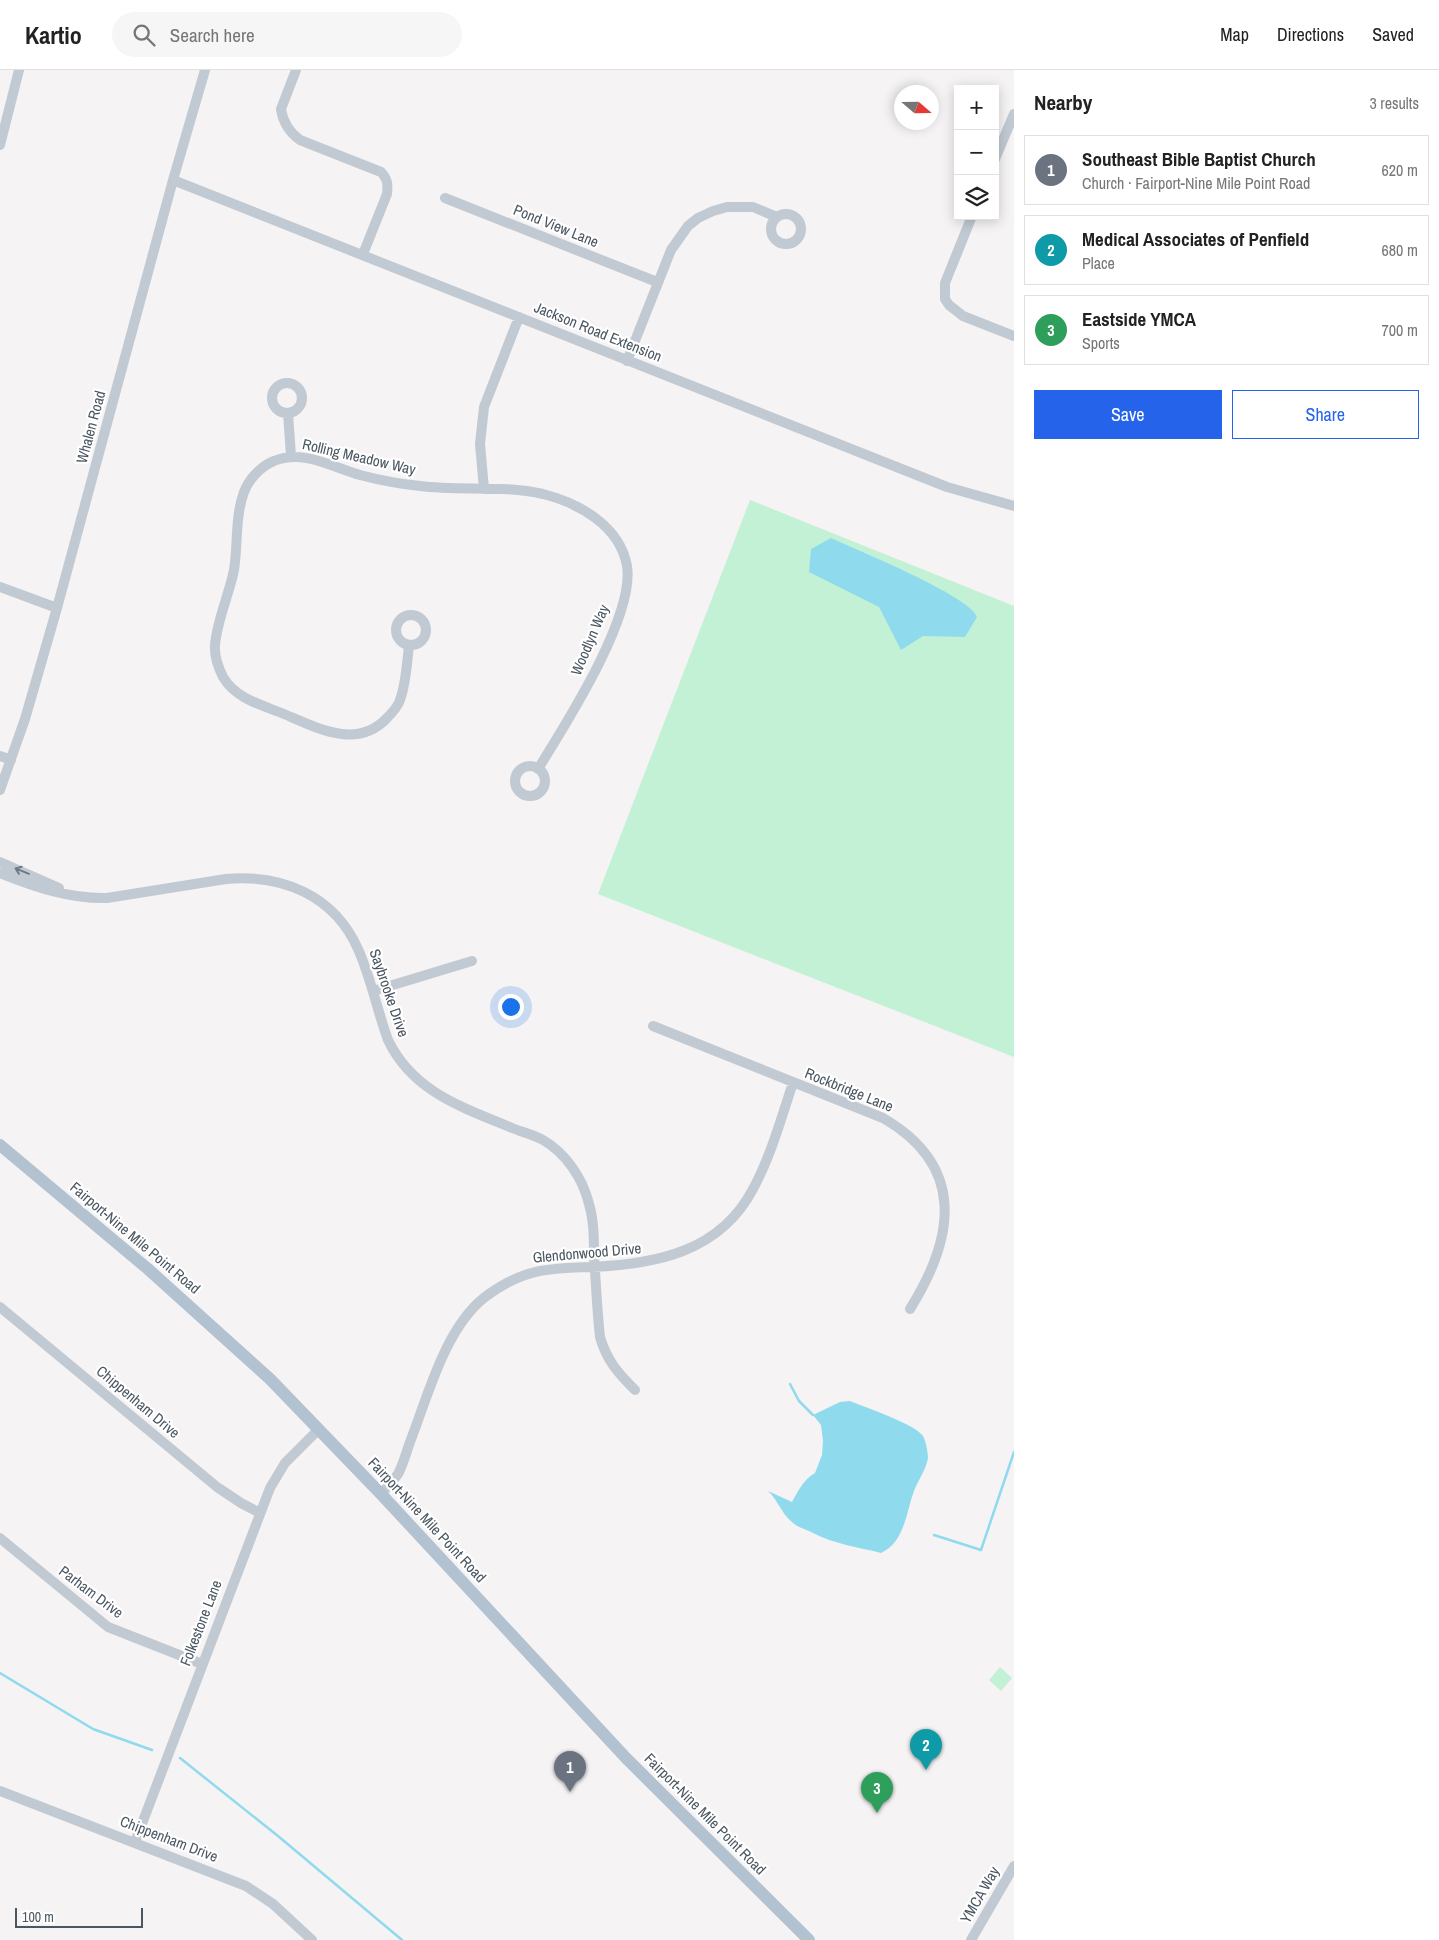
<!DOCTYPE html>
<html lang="en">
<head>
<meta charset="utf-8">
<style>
	:root { --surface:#fff; --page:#f6f6f6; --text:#222; --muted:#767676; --line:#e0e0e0; --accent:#2563eb }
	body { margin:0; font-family:"Archivo Narrow",sans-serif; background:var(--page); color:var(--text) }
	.controls { position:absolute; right:15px; top:15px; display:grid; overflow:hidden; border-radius:0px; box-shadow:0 2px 12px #0003 }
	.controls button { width:45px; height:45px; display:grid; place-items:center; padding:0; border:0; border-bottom:1px solid var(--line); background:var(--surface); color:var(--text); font:25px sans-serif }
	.compass { position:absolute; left:894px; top:15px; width:45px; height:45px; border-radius:50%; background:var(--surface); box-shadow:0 2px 12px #0003; rotate:110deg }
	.scale { position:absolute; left:15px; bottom:12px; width:128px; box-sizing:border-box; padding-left:5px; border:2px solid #4a5661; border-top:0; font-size:14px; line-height:18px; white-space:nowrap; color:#4a5661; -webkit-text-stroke:4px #fff; paint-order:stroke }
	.you { position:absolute; left:510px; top:936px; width:18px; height:18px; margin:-12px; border:4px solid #fff; border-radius:50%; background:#1a73e8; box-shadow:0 0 0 8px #1a73e833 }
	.badge { display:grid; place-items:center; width:32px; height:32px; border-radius:50%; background:var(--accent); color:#fff; font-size:16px; font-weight:700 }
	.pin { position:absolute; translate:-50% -41px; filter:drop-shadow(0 1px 2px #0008) }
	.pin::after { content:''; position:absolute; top:26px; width:18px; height:15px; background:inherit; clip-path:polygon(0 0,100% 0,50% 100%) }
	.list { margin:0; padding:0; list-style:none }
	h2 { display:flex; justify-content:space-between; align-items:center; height:65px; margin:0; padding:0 20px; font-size:21px }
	h2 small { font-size:16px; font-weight:400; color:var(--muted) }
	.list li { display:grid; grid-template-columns:32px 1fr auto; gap:15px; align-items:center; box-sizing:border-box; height:70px; margin:0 10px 10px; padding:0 10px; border:1px solid var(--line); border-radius:0px }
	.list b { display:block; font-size:19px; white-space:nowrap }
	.list p { margin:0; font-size:16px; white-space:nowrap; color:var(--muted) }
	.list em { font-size:16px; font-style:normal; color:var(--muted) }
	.actions { display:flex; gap:10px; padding:15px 20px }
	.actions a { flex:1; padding:11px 0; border:1px solid var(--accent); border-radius:0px; text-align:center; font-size:18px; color:var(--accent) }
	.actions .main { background:var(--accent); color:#fff }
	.icon { flex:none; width:28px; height:28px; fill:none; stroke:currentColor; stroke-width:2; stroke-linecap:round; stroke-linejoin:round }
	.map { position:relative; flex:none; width:1014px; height:1870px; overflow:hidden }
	header { display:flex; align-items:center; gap:30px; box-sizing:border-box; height:70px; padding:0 25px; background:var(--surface); border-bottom:1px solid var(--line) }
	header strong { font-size:24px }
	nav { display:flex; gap:28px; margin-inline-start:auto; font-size:18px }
	.search { width:350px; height:45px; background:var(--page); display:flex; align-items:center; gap:12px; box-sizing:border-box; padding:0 18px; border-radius:28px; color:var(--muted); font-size:19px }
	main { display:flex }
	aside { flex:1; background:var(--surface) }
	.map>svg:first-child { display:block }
	.green { fill:#c3f1d5 }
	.water { fill:#90daee }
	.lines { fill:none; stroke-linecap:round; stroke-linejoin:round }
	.stream { stroke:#90daee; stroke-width:2.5 }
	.minor { stroke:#c1cad2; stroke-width:10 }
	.major { stroke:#b3c2d1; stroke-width:12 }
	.oneway { stroke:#6e7983 }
	.labels { text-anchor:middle; stroke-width:4.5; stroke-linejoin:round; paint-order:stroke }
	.street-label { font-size:15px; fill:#4a5661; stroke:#fff }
</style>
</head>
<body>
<header>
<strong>Kartio</strong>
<div class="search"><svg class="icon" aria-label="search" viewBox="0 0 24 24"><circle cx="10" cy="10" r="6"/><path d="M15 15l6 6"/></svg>Search here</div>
<nav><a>Map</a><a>Directions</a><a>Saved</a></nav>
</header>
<main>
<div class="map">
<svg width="1014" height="1870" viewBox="0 0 1014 1870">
	<rect width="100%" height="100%" fill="#f5f3f3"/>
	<path class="green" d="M750,430L1014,536V987L598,824Z
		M1000,1597L1012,1608L1001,1621L989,1610Z"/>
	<path class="water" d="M831,468C857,480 970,526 977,547L965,567L923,566L901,580L879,537L809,502L811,479Z
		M850,1331C864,1337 915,1354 923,1366C926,1371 928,1383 928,1388C926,1400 918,1410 914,1421C906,1442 905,1472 881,1483C858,1477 834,1474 813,1463C806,1459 798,1458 792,1452C781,1443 778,1430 768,1421L792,1432C798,1421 804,1409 815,1403L822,1385L823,1371L821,1355L813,1345L840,1332Z"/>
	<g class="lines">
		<path class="stream" d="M790,1314L799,1331L813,1345
			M934,1465L981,1480L1014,1382
			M0,1603L93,1659L152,1680
			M180,1688L278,1766L402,1870"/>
		<path class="minor" d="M296,0L281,39C283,53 289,62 300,70L381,102C388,110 388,114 387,124L363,184
			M0,75L19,0
			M995,89L1014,44
			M173,110L947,417L1014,436
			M445,128L657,212
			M771 159a15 15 0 1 1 30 0a15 15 0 1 1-30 0Z
			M972,146L945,213V229L949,235L963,246L1014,266
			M627,291L671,180L688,156L698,148L713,141L727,137H753L777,147
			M272 328a15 15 0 1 1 30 0a15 15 0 1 1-30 0Z
			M288,343L291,386
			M484,419L480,374L484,337L519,247
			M0,517L57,538
			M396 560a15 15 0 1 1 30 0a15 15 0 1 1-30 0Z
			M409,575C407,593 406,614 400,630C398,636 392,643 387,648C357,680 317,658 284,644C262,635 236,629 223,607C218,597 214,587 215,575C217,550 229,525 234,500C238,475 235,446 244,422C249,409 261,396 274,391C303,379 332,397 360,405C379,410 400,414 420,416C461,421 503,415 543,424C579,433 620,456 627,496C635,547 565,655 538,699
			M0,686L11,690
			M515 711a15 15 0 1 1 30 0a15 15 0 1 1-30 0Z
			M0,720L25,649L57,538L173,110L205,0
			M0,792L59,818
			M0,803C35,817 70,829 107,828L226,809C282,804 334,825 358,879C371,908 377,940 388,970C413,1022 462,1037 512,1058C522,1062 534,1065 543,1070C566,1083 583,1109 589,1134C594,1151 594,1169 594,1187C596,1213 597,1240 600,1267C607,1291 618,1303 635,1320
			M373,921L472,891
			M653,956L883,1048C966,1096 955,1167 910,1239
			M0,1237L217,1417L241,1433L260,1443
			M381,1424C387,1418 393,1411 398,1404C403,1395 406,1383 410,1372C428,1326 445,1258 485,1227C522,1199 548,1198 592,1197C656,1194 720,1182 753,1119C771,1086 781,1048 793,1013
			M0,1468L108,1557L202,1594
			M0,1721L246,1816L273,1834L312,1870
			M135,1772L270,1418L285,1393L319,1359
			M971,1870L1014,1796"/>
		<path class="major" d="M0,1075L148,1199L270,1309L381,1424L626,1688L809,1870"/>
	</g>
	<defs><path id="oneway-shaft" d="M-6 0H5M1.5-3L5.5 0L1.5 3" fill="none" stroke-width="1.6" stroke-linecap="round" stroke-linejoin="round" transform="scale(1.25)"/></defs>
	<use class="oneway" href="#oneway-shaft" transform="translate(22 801) rotate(-158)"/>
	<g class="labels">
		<g class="street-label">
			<text transform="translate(556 156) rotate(22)" y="5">Pond View Lane</text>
			<text transform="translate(598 262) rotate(22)" y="5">Jackson Road Extension</text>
			<text transform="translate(91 357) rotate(-75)" y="5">Whalen Road</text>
			<text transform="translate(359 387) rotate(13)" y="5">Rolling Meadow Way</text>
			<text transform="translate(590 570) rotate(-67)" y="5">Woodlyn Way</text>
			<text transform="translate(389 923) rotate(71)" y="5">Saybrooke Drive</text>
			<text transform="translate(849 1020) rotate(22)" y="5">Rockbridge Lane</text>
			<text transform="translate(135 1168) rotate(40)" y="5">Fairport-Nine Mile Point Road</text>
			<text transform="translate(587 1183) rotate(-5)" y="5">Glendonwood Drive</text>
			<text transform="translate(138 1332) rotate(40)" y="5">Chippenham Drive</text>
			<text transform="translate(427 1450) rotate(47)" y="5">Fairport-Nine Mile Point Road</text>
			<text transform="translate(91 1522) rotate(37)" y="5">Parham Drive</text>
			<text transform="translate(201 1553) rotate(-69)" y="5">Folkestone Lane</text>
			<text transform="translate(705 1744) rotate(45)" y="5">Fairport-Nine Mile Point Road</text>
			<text transform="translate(169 1769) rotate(21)" y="5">Chippenham Drive</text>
			<text transform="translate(980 1825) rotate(-60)" y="5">YMCA Way</text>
		</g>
	</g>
</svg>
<div class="controls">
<button>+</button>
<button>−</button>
<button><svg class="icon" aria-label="layers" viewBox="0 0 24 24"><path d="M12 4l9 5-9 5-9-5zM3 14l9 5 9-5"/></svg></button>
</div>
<svg class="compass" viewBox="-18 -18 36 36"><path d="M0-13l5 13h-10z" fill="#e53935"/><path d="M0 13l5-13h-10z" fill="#767676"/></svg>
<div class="scale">100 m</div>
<div class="you"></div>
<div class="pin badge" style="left:570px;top:1722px;background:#6b7280">1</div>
<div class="pin badge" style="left:926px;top:1700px;background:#0f9aa8">2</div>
<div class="pin badge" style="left:877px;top:1743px;background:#2e9e5b">3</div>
</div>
<aside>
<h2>Nearby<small>3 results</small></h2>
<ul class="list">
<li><span class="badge" style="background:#6b7280">1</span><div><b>Southeast Bible Baptist Church</b><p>Church · Fairport-Nine Mile Point Road</p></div><em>620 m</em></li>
<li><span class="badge" style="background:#0f9aa8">2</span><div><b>Medical Associates of Penfield</b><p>Place</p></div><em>680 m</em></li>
<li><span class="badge" style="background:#2e9e5b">3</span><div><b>Eastside YMCA</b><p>Sports</p></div><em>700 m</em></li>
</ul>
<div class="actions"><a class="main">Save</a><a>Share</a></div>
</aside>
</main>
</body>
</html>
